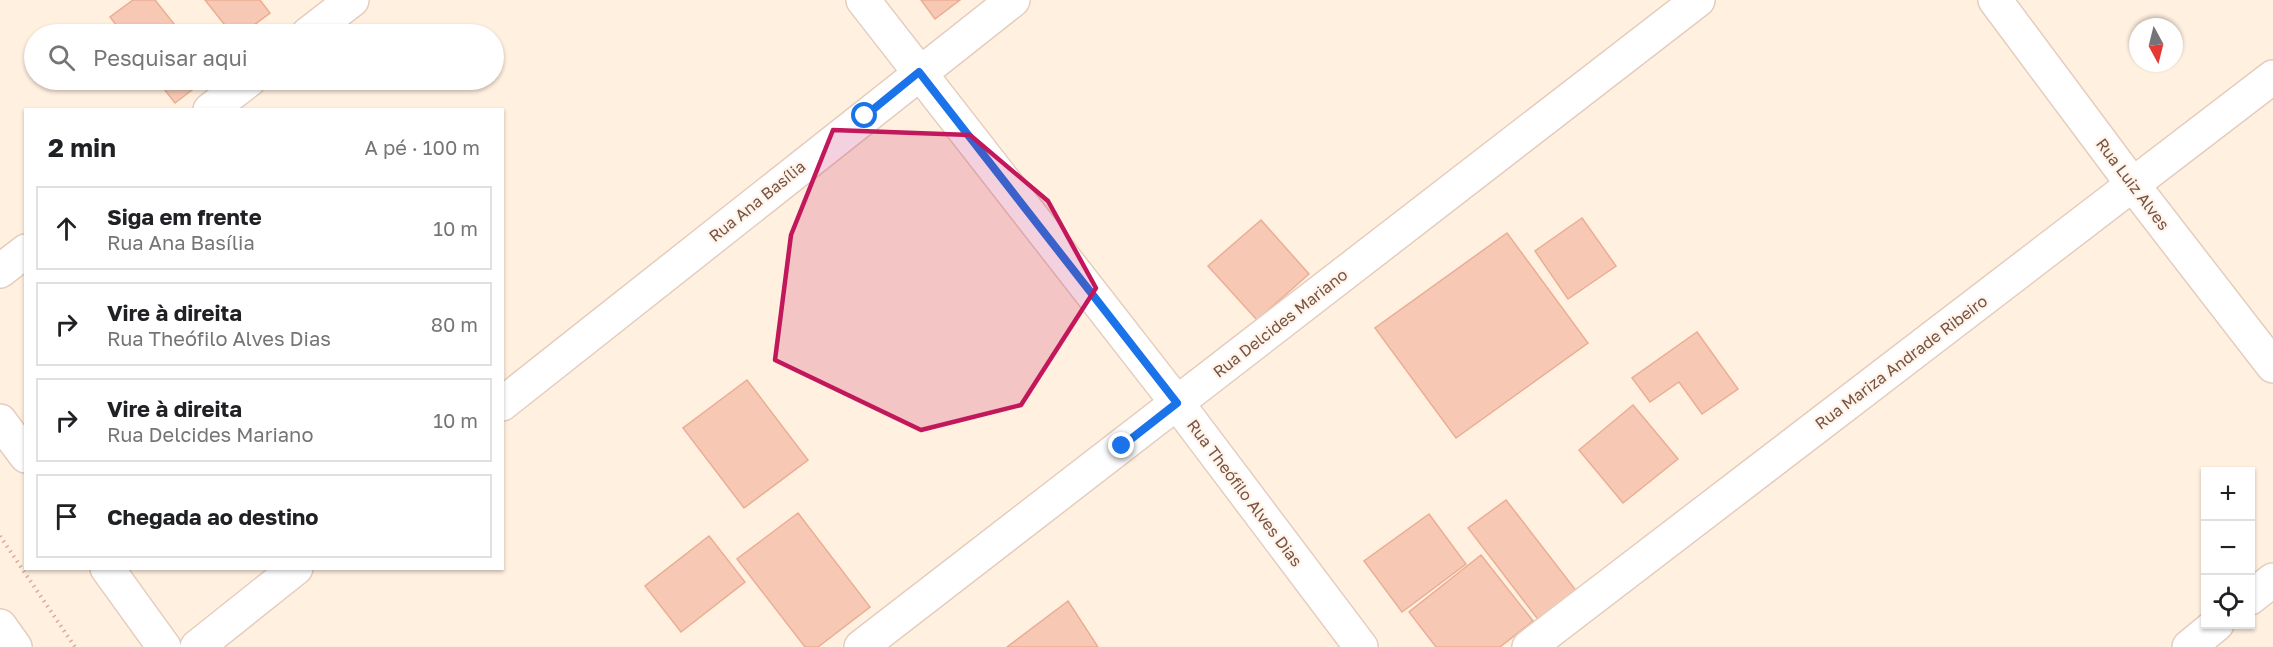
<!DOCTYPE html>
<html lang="pt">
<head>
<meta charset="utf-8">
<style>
	:root { --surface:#fff; --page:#f2f2f2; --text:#202124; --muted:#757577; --line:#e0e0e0 }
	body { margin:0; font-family:"Golos Text",sans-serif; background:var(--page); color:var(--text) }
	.controls { position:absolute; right:18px; bottom:18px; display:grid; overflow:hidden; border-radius:0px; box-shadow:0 2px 4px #0004 }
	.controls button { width:54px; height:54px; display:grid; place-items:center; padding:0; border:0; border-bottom:2px solid var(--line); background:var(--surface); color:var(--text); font:30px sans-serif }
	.compass { position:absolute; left:2129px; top:18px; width:54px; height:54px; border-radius:50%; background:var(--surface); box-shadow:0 2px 4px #0004; rotate:173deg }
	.stop { position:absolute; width:18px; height:18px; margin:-14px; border:4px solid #1a73e8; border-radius:50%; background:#fff }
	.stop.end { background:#1a73e8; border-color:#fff; box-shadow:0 2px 6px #0008 }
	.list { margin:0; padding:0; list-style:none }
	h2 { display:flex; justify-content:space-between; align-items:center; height:78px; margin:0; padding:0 24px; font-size:26px }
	h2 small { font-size:20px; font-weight:400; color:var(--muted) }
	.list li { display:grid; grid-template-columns:39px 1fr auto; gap:18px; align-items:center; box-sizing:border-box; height:84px; margin:0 12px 12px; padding:0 12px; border:2px solid var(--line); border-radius:0px }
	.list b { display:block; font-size:22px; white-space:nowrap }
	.list p { margin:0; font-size:20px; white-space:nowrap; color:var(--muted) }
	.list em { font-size:20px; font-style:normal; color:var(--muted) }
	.icon { flex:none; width:33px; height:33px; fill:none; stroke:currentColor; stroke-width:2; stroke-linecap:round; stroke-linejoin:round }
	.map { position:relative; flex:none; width:2273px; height:647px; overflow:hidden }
	.search { position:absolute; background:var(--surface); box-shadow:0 2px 4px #0004; left:24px; top:24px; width:480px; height:66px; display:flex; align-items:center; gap:15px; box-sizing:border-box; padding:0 21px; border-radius:33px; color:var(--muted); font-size:22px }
	.panel { position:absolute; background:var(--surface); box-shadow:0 2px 4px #0004; left:24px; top:108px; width:480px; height:462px; border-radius:0px }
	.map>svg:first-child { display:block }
	.building { fill:#f7c9b5; stroke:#ebad94; stroke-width:1.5 }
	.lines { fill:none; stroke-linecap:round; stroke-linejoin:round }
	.minor-casing { stroke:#e5cdbe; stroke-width:36 }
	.path { stroke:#dbac98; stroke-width:4; stroke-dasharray:1.5 4.5; stroke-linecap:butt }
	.minor { stroke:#fff; stroke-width:33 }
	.route { stroke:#1a73e8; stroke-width:8 }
	.marked { fill:#c2185b; fill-opacity:0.2; stroke:#c2185b; stroke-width:4.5; stroke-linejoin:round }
	.labels { text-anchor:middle; stroke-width:4.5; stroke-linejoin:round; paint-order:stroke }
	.street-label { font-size:16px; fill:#785245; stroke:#fff4e9 }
</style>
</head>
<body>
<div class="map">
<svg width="2273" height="647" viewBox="0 0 2273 647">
	<rect width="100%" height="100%" fill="#fff0e0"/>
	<path class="building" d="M133,0H155L182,34H123L110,17Z
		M205,0H260L270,13L242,34H232Z
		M921,0H960L935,19Z
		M157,80H205L175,103Z
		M1582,218L1616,266L1568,299L1535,251Z
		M1261,220L1309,274L1257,320L1208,266Z
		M1507,233L1588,343L1456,438L1375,328Z
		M1697,332L1738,389L1702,414L1679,382L1650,402L1632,378Z
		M747,380L808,460L744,508L683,428Z
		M1633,405L1678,459L1623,503L1579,450Z
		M1506,500L1578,593L1540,622L1468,528Z
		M798,513L870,607L818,647H805L737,559Z
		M1429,514L1466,564L1402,612L1364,561Z
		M709,536L745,582L681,632L645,586Z
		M1481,555L1533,621L1500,647H1436L1409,612Z
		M1068,601L1098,647H1007Z"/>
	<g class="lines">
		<g class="minor-casing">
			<path id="minor" d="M863,0L1177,403L1361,647
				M1995,0L2133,185L2273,366
				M308,34L352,0
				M210,110L249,80
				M0,271L26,251
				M502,404L1013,0
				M0,421L26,456
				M107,568L164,647
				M2250,598L2273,580
				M0,626L15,647
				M197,647L296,568
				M861,647L1698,0
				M1529,647L2273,77
				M2189,647L2217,624"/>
		</g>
		<path class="path" d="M0,536L75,647"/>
		<use href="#minor" class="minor"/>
	</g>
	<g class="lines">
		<path class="route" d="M865,116L919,72L1177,403L1122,446"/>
	</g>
	<path class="marked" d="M833,130L970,135L1048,201L1096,288L1021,405L921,430L775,360L791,235Z"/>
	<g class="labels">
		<g class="street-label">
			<text transform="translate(2133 184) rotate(53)" y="6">Rua Luiz Alves</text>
			<text transform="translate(757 201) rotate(-39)" y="6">Rua Ana Basília</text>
			<text transform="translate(1280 323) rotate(-38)" y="6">Rua Delcides Mariano</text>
			<text transform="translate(1901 362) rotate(-37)" y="6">Rua Mariza Andrade Ribeiro</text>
			<text transform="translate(1245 493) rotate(53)" y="6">Rua Theófilo Alves Dias</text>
		</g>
	</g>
</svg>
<div class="controls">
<button>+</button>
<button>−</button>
<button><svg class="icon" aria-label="locate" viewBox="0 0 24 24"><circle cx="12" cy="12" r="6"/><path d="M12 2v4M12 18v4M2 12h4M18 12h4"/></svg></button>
</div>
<svg class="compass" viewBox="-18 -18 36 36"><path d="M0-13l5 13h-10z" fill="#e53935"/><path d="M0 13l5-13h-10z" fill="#757577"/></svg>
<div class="stop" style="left:865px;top:116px"></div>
<div class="stop end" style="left:1122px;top:446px"></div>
<div class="search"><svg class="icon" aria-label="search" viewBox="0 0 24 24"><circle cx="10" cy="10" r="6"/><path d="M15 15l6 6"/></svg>Pesquisar aqui</div>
<section class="panel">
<h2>2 min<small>A pé · 100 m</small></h2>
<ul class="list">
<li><svg class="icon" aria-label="ahead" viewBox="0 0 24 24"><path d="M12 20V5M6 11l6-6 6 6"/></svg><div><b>Siga em frente</b><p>Rua Ana Basília</p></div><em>10 m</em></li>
<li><svg class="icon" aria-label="right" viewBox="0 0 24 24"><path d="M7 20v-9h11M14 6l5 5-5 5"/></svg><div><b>Vire à direita</b><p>Rua Theófilo Alves Dias</p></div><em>80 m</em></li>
<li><svg class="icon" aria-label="right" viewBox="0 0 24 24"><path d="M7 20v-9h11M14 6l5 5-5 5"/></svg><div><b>Vire à direita</b><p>Rua Delcides Mariano</p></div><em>10 m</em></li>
<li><svg class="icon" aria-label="arrive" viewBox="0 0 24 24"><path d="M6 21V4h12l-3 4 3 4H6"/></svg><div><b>Chegada ao destino</b></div></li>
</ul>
</section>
</div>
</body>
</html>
